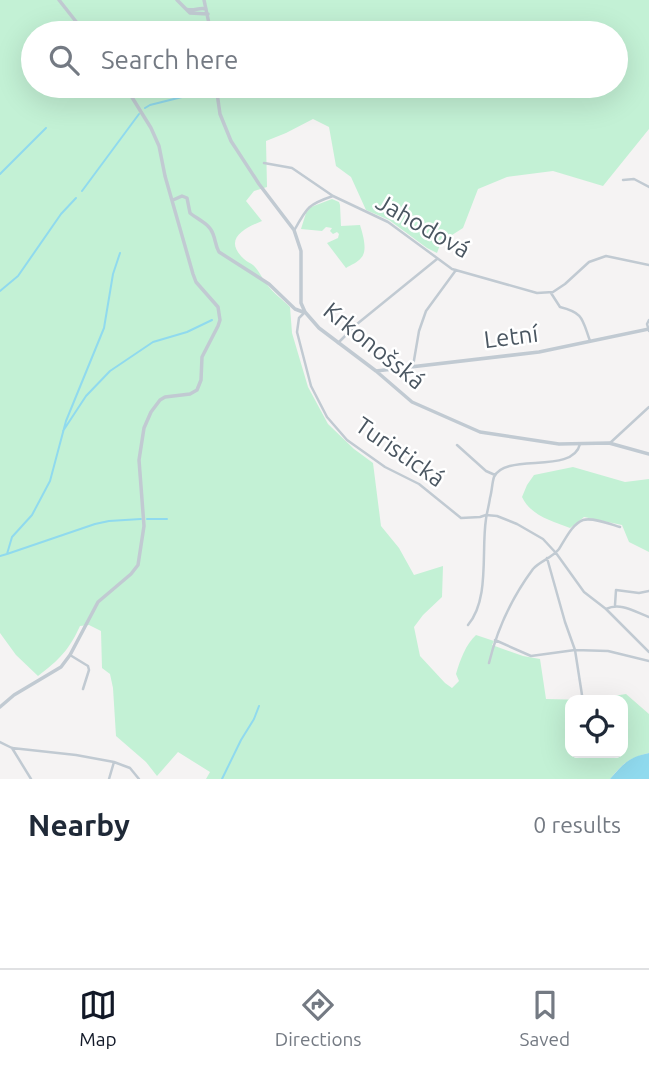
<!DOCTYPE html>
<html lang="en">
<head>
<meta charset="utf-8">
<style>
	:root { --surface:#fff; --page:#f2f2f3; --text:#1f2937; --muted:#747a83; --line:#e0e1e3; --accent:#111827 }
	body { margin:0; font-family:Ubuntu,sans-serif; background:var(--page); color:var(--text) }
	.controls { position:absolute; right:21px; bottom:21px; display:grid; overflow:hidden; border-radius:14px; box-shadow:0 7px 28px #0002 }
	.controls button { width:63px; height:63px; display:grid; place-items:center; padding:0; border:0; border-bottom:2px solid var(--line); background:var(--surface); color:var(--text); font:35px sans-serif }
	.list { margin:0; padding:0; list-style:none }
	h2 { display:flex; justify-content:space-between; align-items:center; height:91px; margin:0; padding:0 28px; font-size:30px }
	h2 small { font-size:23px; font-weight:400; color:var(--muted) }
	.icon { flex:none; width:38px; height:38px; fill:none; stroke:currentColor; stroke-width:2; stroke-linecap:round; stroke-linejoin:round }
	.map { position:relative; flex:none; width:649px; height:779px; overflow:hidden }
	.search { position:absolute; background:var(--surface); box-shadow:0 7px 28px #0002; left:21px; right:21px; top:21px; height:77px; display:flex; align-items:center; gap:18px; box-sizing:border-box; padding:0 24px; border-radius:38px; color:var(--muted); font-size:26px }
	.sheet { height:189px; background:var(--surface) }
	nav { display:flex; justify-content:space-around; align-items:center; box-sizing:border-box; height:98px; border-top:2px solid var(--line); background:var(--surface); font-size:19px; color:var(--muted) }
	nav a { display:grid; justify-items:center; gap:4px }
	nav .on { color:var(--accent) }
	.map>svg:first-child { display:block }
	.green { fill:#c3f1d5; fill-rule:evenodd }
	.water { fill:#90daee }
	.lines { fill:none; stroke-linecap:round; stroke-linejoin:round }
	.stream { stroke:#90daee; stroke-width:2 }
	.minor { stroke:#c1cad2; stroke-width:2.5 }
	.tertiary { stroke:#c1cad2; stroke-width:3.5 }
	.labels { text-anchor:middle; stroke-width:5; stroke-linejoin:round; paint-order:stroke }
	.street-label { font-size:24px; fill:#4a5661; stroke:#fff }
</style>
</head>
<body>
<div class="map">
<svg width="649" height="779" viewBox="0 0 649 779">
	<rect width="100%" height="100%" fill="#f5f3f3"/>
	<path class="green" d="M0,0H649V129L603,186L553,171L507,177L478,189L463,228L441,242L437,253L427,248L389,220L366,210L351,177L336,166L329,127L313,119L286,133L266,141L267,187L254,191L246,201L262,221C245,228 222,239 244,259C247,262 251,263 253,265C259,270 262,278 266,283C272,292 282,299 290,307L292,333L308,387L328,424L354,449L373,463L381,526L399,548L414,575L443,566L442,597L423,615L414,627L420,656L445,683L452,688L459,681L456,674C460,660 466,644 476,635L494,641L492,645L523,656L540,659L546,699L587,700H570V753H623V700H589L626,694L649,714V753C629,758 623,763 610,779H206L210,772L178,752L157,776L146,762L116,736L113,688L110,674L102,668L101,631L89,625L80,626C69,650 59,660 38,676L16,655L0,633ZM33,33H616V86H33Z
		M332,199L339,202L340,205L341,226L360,225C363,235 368,251 361,258C358,262 351,265 346,268L327,243L338,238L339,234L337,232L333,234L330,231L332,228L326,227L322,231L301,229L306,213L311,207Z
		M573,467L625,482L649,479V552L629,542L622,525L584,517L570,528C552,521 531,516 522,497L527,485L534,475Z"/>
	<path class="water" d="M649,753V779H610C623,764 629,757 649,753Z"/>
	<g class="lines">
		<path class="stream" d="M145,108L150,105L194,94L206,89L226,86
			M0,174L46,128
			M82,191L139,114
			M0,291L18,276L61,214L76,198
			M63,431L86,396L110,371L153,342L187,332L212,320
			M147,519H167
			M7,554L95,524L109,521L141,519
			M0,556L7,554L12,537L32,515L50,481L66,421L104,328L113,274L120,253
			M222,779L241,740L254,719L259,706"/>
		<path class="minor" d="M264,163L292,168L333,196L388,222L452,269L537,293L553,292L565,284L589,262L606,256L649,265
			M623,180L634,179L649,187
			M295,229C307,207 309,204 333,196
			M551,293L560,307C584,313 582,319 590,341
			M304,313L299,318L297,332L311,386L327,417L347,440L385,467L419,484L461,518L480,517L486,515L497,516L517,524L543,539L556,553L584,592L606,609L649,652
			M649,320L647,324L649,331
			M338,343L357,324L437,259
			M413,366L419,331L426,311L456,270
			M610,443L649,407
			M457,445L486,471L495,475
			M547,558L565,622L575,650L582,695
			M615,605L616,590L639,593L649,591
			M606,609C621,602 635,612 649,617
			M468,625C490,599 481,551 486,519C487,512 489,505 490,498C492,491 492,483 494,477C505,452 573,475 580,444
			M495,640L531,656L575,650L608,651L649,661
			M70,655L88,666L89,670L83,689
			M489,663C497,630 513,596 533,569C540,561 552,558 559,549C565,540 572,524 583,520C593,517 610,524 620,527
			M0,742L12,748L76,755L114,762L130,768L139,779
			M12,748L31,779
			M109,779L114,762"/>
		<path class="tertiary" d="M59,0L85,33
			M177,0L190,13L208,14
			M204,0L211,33
			M186,9C193,12 199,7 206,9
			M216,86L220,114L231,141L259,184L294,230L301,251V303L305,312L319,328L376,371L412,402L480,432L559,444L609,443L649,454
			M173,200L182,196L187,198L190,213C197,219 210,224 213,234C216,241 215,245 219,252L269,284L295,309L303,312
			M376,371L539,352L649,329
			M0,707L14,695L61,667L70,655L98,602L131,574L138,565L144,526L139,460L144,428L151,412L160,400L165,397L190,394L197,390L201,380L202,357L218,326L220,320L218,307L196,282L193,274L165,176L159,146L151,128L125,86"/>
	</g>
	<g class="labels">
		<g class="street-label">
			<text transform="translate(423 226) rotate(30)" y="8">Jahodová</text>
			<text transform="translate(511 337) rotate(-7)" y="8">Letní</text>
			<text transform="translate(374 346) rotate(39)" y="8">Krkonošská</text>
			<text transform="translate(400 452) rotate(35)" y="8">Turistická</text>
		</g>
	</g>
</svg>
<div class="controls">
<button><svg class="icon" aria-label="locate" viewBox="0 0 24 24"><circle cx="12" cy="12" r="6"/><path d="M12 2v4M12 18v4M2 12h4M18 12h4"/></svg></button>
</div>
<div class="search"><svg class="icon" aria-label="search" viewBox="0 0 24 24"><circle cx="10" cy="10" r="6"/><path d="M15 15l6 6"/></svg>Search here</div>
</div>
<section class="sheet">
<h2>Nearby<small>0 results</small></h2>
<ul class="list">
</ul>
</section>
<nav>
<a class="on"><svg class="icon" aria-label="map" viewBox="0 0 24 24"><path d="M3 6l6-2 6 2 6-2v14l-6 2-6-2-6 2zM9 4v14M15 6v14"/></svg>Map</a>
<a><svg class="icon" aria-label="directions" viewBox="0 0 24 24"><path d="M12 3l9 9-9 9-9-9zM9 14v-3h6M13 9l2 2-2 2"/></svg>Directions</a>
<a><svg class="icon" aria-label="saved" viewBox="0 0 24 24"><path d="M7 4h10v16l-5-4-5 4z"/></svg>Saved</a>
</nav>
</body>
</html>
